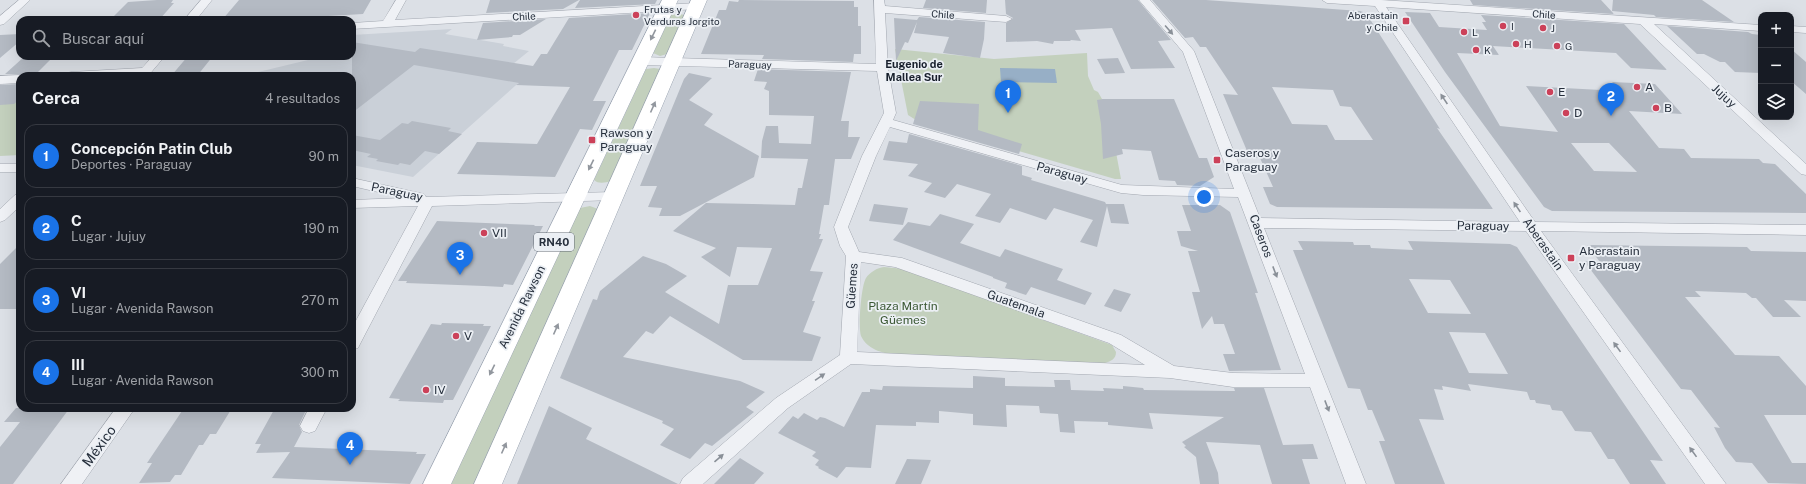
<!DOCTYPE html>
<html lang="es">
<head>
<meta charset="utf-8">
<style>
	:root { --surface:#171b24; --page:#242831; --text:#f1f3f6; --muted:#9ea1a6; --line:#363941; --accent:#1a73e8 }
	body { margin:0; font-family:"Public Sans",sans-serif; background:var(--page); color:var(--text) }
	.controls { position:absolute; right:12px; top:12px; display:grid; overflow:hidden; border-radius:8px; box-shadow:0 4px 16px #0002 }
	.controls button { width:36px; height:36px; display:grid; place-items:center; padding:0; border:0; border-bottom:1px solid var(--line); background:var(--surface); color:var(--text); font:20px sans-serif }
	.you { position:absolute; left:1204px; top:197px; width:14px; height:14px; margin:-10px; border:3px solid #fff; border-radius:50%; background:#1a73e8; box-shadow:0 0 0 6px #1a73e833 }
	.badge { display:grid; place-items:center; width:26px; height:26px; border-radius:50%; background:var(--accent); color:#fff; font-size:13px; font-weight:700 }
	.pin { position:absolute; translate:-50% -33px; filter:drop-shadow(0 1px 2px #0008) }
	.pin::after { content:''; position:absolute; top:21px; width:14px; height:12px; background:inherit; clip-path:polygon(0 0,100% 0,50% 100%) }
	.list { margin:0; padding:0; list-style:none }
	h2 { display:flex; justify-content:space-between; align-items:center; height:52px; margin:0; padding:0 16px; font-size:17px }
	h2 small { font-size:13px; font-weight:400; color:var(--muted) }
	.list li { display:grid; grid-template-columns:26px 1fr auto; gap:12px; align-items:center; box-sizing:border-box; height:64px; margin:0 8px 8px; padding:0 8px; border:1px solid var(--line); border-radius:12px }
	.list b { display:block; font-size:15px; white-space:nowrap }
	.list p { margin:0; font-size:13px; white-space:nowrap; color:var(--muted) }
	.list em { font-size:13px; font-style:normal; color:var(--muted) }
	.icon { flex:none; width:22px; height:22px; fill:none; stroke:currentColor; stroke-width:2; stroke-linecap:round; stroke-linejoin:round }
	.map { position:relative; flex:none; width:1806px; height:484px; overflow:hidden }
	.search { position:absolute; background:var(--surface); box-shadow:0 4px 16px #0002; left:16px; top:16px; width:340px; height:44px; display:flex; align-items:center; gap:10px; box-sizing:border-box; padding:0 14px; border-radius:12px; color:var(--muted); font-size:15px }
	.panel { position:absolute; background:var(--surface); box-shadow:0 4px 16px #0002; left:16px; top:72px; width:340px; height:340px; border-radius:12px }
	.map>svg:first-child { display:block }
	.built { fill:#cad0d8 }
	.green { fill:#c3d0bd }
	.water { fill:#97afc6 }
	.building { fill:#b4bac3; fill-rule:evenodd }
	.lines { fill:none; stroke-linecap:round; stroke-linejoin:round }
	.street-casing { stroke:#a2a7b0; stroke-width:1 }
	.primary-casing { stroke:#9ca5b2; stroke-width:1 }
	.street { fill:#eff1f5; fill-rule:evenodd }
	.primary { fill:#fff; fill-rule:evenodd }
	.oneway { fill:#8a9098 }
	.oneway2 { fill:#92979e }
	.poi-dot { fill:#cc4159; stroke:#ebeff4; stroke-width:1.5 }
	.labels { text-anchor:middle; stroke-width:3.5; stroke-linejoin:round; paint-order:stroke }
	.far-poi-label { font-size:10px; fill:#262f3c; stroke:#ebeff4; text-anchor:start }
	.far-street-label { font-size:10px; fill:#262f3c; stroke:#ebeff4 }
	.far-neighbourhood-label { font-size:11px; font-weight:bold; fill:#19202d; stroke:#ebeff4 }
	.shield { fill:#ebeff4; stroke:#616973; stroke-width:1 }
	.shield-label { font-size:11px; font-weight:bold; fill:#262f3c }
	.poi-label { font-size:12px; fill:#262f3c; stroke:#ebeff4; text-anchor:start }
	.street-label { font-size:12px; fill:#262f3c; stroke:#ebeff4 }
	.park-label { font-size:12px; fill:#3b5834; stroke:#ebeff4 }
	.near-street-label { font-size:14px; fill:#262f3c; stroke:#ebeff4 }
</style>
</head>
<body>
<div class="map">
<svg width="1806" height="484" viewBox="0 0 1806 484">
	<rect width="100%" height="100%" fill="#dce0e6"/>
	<path class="built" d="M452,29L445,34L504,44L503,46L529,51L513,64L534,69L413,177L352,165V76H241L308,60L313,56H352V35Z"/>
	<path class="green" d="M679,14L685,15L667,54L660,56L653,53L671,15Z
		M895,49L994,59L1087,53L1088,76L1094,90L1098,92L1102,99H1106L1121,179H1115L919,122L908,115Z
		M654,68L660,69L611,181C605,183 598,184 594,180L646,69Z
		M20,88V155L0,156V89Z
		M590,206L598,209L474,484H451L580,208Z
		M884,267L904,269L1112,345L1116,352C1116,359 1111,361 1105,363L895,355C882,353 867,349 861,336C858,328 861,286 866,278C870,272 877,268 884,267Z"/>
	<path class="water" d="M1000,68L1055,69L1057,83L1001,82Z"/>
	<path class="building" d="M157,0H173L171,3H174L159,20H110L128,2Z
		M239,0H371L363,14L259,20H222Z
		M490,0H579L563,9L486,13Z
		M580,0H657L655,4L575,8Z
		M739,0L854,1V7H858V26H861V54H854L853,62L762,59L764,55L701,54L719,10H726L729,1L738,2Z
		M926,0H987L986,13L923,8Z
		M1005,0H1138L1171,40L1158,41L1175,68L1131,69L1112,28L1075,30L1081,41L1071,40L1070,41H1054L1053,44L1037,41L1006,42V23L1013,18L1006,14Z
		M1152,0H1206L1360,11L1366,13L1440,129L1437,128L1493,209L1277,207L1270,204L1263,187H1273L1260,158H1250L1223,94L1238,95L1206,47H1200L1193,37L1185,38ZM1272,87L1333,90L1340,106L1351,107L1373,140H1335L1327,125L1292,124Z
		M1470,0H1601L1614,14L1473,5Z
		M1613,0H1702L1734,22L1656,17L1654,15L1612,11Z
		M1405,12L1430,13L1439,27L1487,30L1482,22H1486L1481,15L1624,24L1667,70L1631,68L1616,53L1493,46L1499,55L1457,53L1500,126L1558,132L1526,86L1620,91L1612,82L1655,84L1682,114L1629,111L1659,148L1684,149L1691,158L1759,159L1763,163L1775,164L1806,194V213L1552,211L1544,207L1445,72ZM1571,143H1609L1637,172L1594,171Z
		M650,13L632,50H619L593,101H606L592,130L580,129L555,177L457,174L477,142L537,144L570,87L516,85L519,83L414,65L352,113V42L415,52L420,48L533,66L541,54H547L569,18Z
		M919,17L985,22L984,39L980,58L943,53L949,37L914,33L917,22L908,43L905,42L896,61L894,18L917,20Z
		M546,19L520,35H513L512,37L477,40L483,23Z
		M1667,26L1748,32L1752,34L1761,35V73L1735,72L1725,62H1720L1704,54H1697Z
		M20,34V41L0,58V35Z
		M1791,49L1806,62V94L1791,81Z
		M25,56H54L34,76H24L20,74H5Z
		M188,56H213L197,76H171Z
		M1118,58L1125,73L1105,74L1097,59Z
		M758,69L851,72L841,121H849L848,137H860L851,159H835L829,205H824L819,234H821L819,239H823L810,271L823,272L812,301H815L803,332L821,337L812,361L743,360L670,316L653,334L646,331L623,357L740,381L765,392L746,407L754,412L712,446L705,443L690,459L660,445L674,429L662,423L663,421L560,378L593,299L597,300L600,291L643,256L666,264L687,276L665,292L719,324L728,285H758L772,248L737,247L730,277L701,257L716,248L673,231L706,203L795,205L798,188H802L808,159L761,158L762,141L766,126H778L779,143L811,144L814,116L769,115V91L764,89L767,82L754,81Z
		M689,73L712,78L689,100L713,114L704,125L759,156L754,177L680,216H659L662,208L648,207L657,186H640L684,79Z
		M20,84V99L14,104L0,105V85Z
		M1103,99H1174L1199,158H1207L1214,177L1200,186L1177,185L1175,181L1159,180L1151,151L1122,149L1123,154L1103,159L1101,124L1097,100Z
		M920,101L979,104L978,130L1022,144L1019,154L913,124Z
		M412,121L451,128L448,131L462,134L439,154L425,151L410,165L400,163L398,165L376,161L378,159L367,157L371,154L352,150V135L380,140L402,123L408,124Z
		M909,134L1022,166V175L1032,178L1031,180L1105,202L1106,204H1124L1129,224L1111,223L1107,206L1097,247L1080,242L1093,220L1054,208L1046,220L1010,208L1000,223L975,216L991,194L957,184L945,198L924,192L932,183L908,176L918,164L883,160L889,141L907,143Z
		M874,204L908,208L903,225L869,221Z
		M1182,205H1220L1230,212L1258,293H1255L1281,370L1229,371L1223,354H1235L1224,324H1214L1212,316L1202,329L1192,292H1200L1188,251H1198L1181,246L1177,231H1191Z
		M940,214L974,224L960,243L1000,257L1005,249L1063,269L1057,280L1092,293L1085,305L1031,287L1026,295L1005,288L1007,283L993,278V277L893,240L908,222L930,226Z
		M437,221L535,225L534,226H543L513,285L504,284L503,287L484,286L406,283L407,281H398Z
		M1298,241L1353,242L1354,245H1370L1371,248L1413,250L1408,241L1510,244L1517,247L1663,461L1650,460L1666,484H1630L1614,459H1608L1591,432L1575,431L1562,411L1552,410L1550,405L1536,403L1535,400H1530L1527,392L1468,384L1471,391L1442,386L1443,390L1434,389L1444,420L1419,419L1445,484H1395L1379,441H1385L1372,410H1368L1360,389L1348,388L1293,250H1303ZM1409,279L1450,280L1471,314L1428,313ZM1449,332L1485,333L1508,374L1469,373Z
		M20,244V309H0V264Z
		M1587,245L1747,247L1751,251L1806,252V301L1784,300L1801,317H1773L1756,298H1752L1746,293L1695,291L1701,297H1685L1735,355L1779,356L1806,386V415H1764L1792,463H1806V484L1768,483L1752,463L1736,462L1725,448L1714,427L1720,428L1691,390L1681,389L1584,261L1600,262Z
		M1114,289L1131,294L1121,312L1104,306Z
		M442,323L484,324L483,326H491L453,400H444L443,403L398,401L400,399L389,398L431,324L441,325Z
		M973,376L1005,378V386L1055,387L1054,380H1070L1071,390L1104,391L1103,388L1123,389V386L1143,388L1144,390L1231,391H1235L1234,388H1264L1283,445L1313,444L1318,459H1302L1310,484H1272L1260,445L1206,442L1218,473L1219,484H1200L1196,457L1184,447L1186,446L1182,442L1224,417L1149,413L1153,429L1108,425V422L1074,421L1075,433L1060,432L1058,414L1040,413L1039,406L1006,405L1007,427L973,425V414L939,411V423L916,422V426L876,425L871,468L846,467L837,478L818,468L819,467L815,465L819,460L812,456L816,452L778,433L793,416L798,419L804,413L817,420L820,417L825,418L844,427L862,392H870V389L882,390L883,386L973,388Z
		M549,406L592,428L586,439L678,484H517Z
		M16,408H39L38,410L69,409L13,484H0V447L20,422H4Z
		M184,408H232L216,434H210L203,445H199L181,475H175L170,482L139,483L152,463H147Z
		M275,408H307L299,425L302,432L294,447L417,452L416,454H426L410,484L272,478L290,452L256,453L261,444H255Z
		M740,458L764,473L754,484H714Z
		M907,459L931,460L921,484H895Z"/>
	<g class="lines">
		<g class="street-casing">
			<path id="street" d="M19,0H30L4,24L0,25V16Z
				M201,0H212L196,20H184Z
				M396,0H406L395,20L697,3L702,6L697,9L352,29V23L383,21Z
				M874,0H884L885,6L1006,16L1012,19L1006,22L885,13L888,68L896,113L893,120L1122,185L1234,189L1183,52L1139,0H1150L1194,51L1260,218L1520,222L1375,6L1327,3L1322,0H1381L1761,25V31L1654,24L1806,164V175L1801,174L1640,24L1386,7L1535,222L1806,225V235L1541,231L1726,484H1705L1526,231L1264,228L1366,484H1346L1310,387H1233L1170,378L851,364L788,408L703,484H680L683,478L776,398L840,355L846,256L840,246L834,227L862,156L884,113L877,71L641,65L635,61L641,57L876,64ZM890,127L1121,193L1143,195L1238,197L1305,374L1233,373L1174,366L1121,335L902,258L859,252L848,227L876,156ZM861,262L895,267L1109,343L1145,365L857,352Z
				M1791,26L1806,27V33L1791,32Z
				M153,56H165L148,76H65L67,73L71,72L142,68Z
				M20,75L23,76H20V83L0,84V76Z
				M0,164H20V172H0Z
				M352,178L424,194L426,197L614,192L619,193L621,196L619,199L614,200L432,206L360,344L358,348L352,350V328L418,206L352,208V200L404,198L352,186Z
				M20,194V206L5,220L0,222V209L15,195Z
				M116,408H135L82,484H61Z
				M309,408H327L315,431L309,433L303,431L300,426Z"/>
		</g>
		<g class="primary-casing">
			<path id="primary" d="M662,0H678L451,484H423Z
				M691,0H707L502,484H474Z"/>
		</g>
		<use href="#street" class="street"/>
		<use href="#primary" class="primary"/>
	</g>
	<defs><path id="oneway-solid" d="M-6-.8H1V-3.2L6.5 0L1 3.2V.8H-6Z"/></defs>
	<g class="oneway">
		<use href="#oneway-solid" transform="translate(1169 30) rotate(49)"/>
		<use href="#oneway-solid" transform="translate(1444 99) rotate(-124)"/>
		<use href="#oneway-solid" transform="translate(1517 207) rotate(-124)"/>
		<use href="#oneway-solid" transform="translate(1275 272) rotate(69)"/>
		<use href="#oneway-solid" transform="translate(1617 347) rotate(-126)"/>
		<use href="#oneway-solid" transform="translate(820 377) rotate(-34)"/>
		<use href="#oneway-solid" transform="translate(1327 406) rotate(69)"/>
		<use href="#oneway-solid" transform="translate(1693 452) rotate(-126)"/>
		<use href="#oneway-solid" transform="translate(719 458) rotate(-41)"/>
	</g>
	<g class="oneway2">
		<use href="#oneway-solid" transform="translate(653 35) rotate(116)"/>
		<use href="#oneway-solid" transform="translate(653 107) rotate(-66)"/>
		<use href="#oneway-solid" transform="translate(591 165) rotate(116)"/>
		<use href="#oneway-solid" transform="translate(556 329) rotate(-66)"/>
		<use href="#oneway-solid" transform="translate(492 370) rotate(116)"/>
		<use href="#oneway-solid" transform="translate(504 448) rotate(-66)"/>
	</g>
	<g class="poi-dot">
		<circle cx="636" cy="15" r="4"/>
		<rect x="1402" y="17" width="8" height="8" rx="2"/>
		<circle cx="1503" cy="26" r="4"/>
		<circle cx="1543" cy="28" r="4"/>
		<circle cx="1464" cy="32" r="4"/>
		<circle cx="1516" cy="44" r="4"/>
		<circle cx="1557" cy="46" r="4"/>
		<circle cx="1476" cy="50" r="4"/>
		<circle cx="1637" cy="87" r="4"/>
		<circle cx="1550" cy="92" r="4"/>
		<circle cx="1656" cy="108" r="4"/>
		<circle cx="1566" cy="113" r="4"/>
		<rect x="588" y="136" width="8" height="8" rx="2"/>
		<rect x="1213" y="156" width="8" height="8" rx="2"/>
		<circle cx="484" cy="233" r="4"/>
		<rect x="1567" y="254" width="8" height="8" rx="2"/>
		<circle cx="456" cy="336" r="4"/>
		<circle cx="426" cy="390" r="4"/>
	</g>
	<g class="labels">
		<g class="far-poi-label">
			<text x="644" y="13">Frutas y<tspan x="644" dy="12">Verduras Jorgito</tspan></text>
			<text x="1398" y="19" text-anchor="end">Aberastain<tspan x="1398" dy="12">y Chile</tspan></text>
			<text x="1511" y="30">I</text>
			<text x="1551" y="32">J</text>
			<text x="1472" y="36">L</text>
			<text x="1524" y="48">H</text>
			<text x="1565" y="50">G</text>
			<text x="1484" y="54">K</text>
		</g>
		<g class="far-street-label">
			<text transform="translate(943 14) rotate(4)" y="4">Chile</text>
			<text transform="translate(1544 14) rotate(4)" y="4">Chile</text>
			<text transform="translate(524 16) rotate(-3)" y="4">Chile</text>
			<text transform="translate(750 64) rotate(2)" y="4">Paraguay</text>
		</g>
		<g class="far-neighbourhood-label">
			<text x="914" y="68">Eugenio de<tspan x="914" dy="13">Mallea Sur</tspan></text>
		</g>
		<rect class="shield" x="534" y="233" width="40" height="18" rx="3"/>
		<g class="shield-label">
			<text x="554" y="246">RN40</text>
		</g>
		<g class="poi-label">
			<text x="1645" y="91">A</text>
			<text x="1558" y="96">E</text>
			<text x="1664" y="112">B</text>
			<text x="1574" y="117">D</text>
			<text x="600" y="137">Rawson y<tspan x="600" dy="14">Paraguay</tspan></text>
			<text x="1225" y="157">Caseros y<tspan x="1225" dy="14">Paraguay</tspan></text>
			<text x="492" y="237">VII</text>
			<text x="1579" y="255">Aberastain<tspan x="1579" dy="14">y Paraguay</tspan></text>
			<text x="464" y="340">V</text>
			<text x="434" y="394">IV</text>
		</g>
		<g class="street-label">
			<text transform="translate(1724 96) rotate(43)" y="4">Jujuy</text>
			<text transform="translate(1062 173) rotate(16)" y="4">Paraguay</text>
			<text transform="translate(397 192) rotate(12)" y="4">Paraguay</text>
			<text transform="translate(1483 226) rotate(1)" y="4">Paraguay</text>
			<text transform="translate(1261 236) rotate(69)" y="4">Caseros</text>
			<text transform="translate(1543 244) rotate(55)" y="4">Aberastain</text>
			<text transform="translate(852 286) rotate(-86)" y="4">Güemes</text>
			<text transform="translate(1016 304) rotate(20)" y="4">Guatemala</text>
			<text transform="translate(522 307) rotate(-64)" y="4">Avenida Rawson</text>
		</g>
		<g class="park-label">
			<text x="903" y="310">Plaza Martín<tspan x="903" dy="14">Güemes</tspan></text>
		</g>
		<g class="near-street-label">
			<text transform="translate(99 446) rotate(-54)" y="5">México</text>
		</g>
	</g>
</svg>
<div class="controls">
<button>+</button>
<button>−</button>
<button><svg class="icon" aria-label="layers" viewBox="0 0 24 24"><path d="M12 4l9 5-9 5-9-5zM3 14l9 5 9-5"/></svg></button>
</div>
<div class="you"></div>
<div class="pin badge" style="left:1008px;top:113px">1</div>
<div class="pin badge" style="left:1611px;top:116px">2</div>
<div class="pin badge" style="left:460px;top:275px">3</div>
<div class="pin badge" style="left:350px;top:465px">4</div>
<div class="search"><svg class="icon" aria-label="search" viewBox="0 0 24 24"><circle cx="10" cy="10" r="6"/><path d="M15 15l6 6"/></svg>Buscar aquí</div>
<section class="panel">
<h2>Cerca<small>4 resultados</small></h2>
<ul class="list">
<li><span class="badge">1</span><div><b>Concepción Patin Club</b><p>Deportes · Paraguay</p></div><em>90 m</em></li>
<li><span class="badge">2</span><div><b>C</b><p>Lugar · Jujuy</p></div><em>190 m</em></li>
<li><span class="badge">3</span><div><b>VI</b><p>Lugar · Avenida Rawson</p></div><em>270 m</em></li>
<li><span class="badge">4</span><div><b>III</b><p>Lugar · Avenida Rawson</p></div><em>300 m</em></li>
</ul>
</section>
</div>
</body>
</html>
